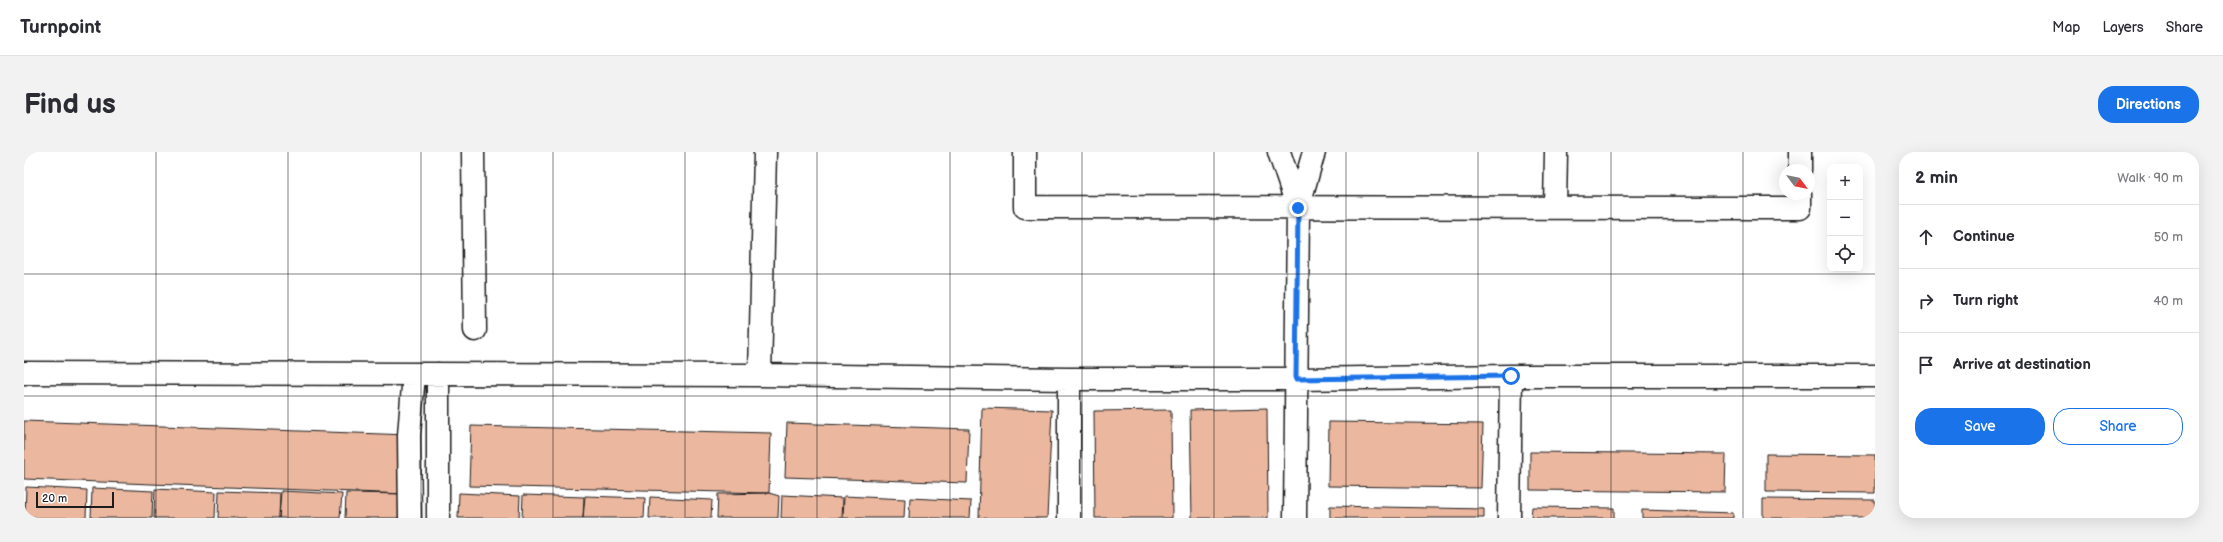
<!DOCTYPE html>
<html lang="en">
<head>
<meta charset="utf-8">
<style>
	:root { --surface:#fff; --page:#f2f2f3; --text:#2b2b33; --muted:#7c7c81; --line:#e1e1e2; --accent:#1a73e8 }
	body { margin:0; font-family:"Balsamiq Sans",sans-serif; background:var(--page); color:var(--text) }
	.controls { position:absolute; right:12px; top:12px; display:grid; overflow:hidden; border-radius:8px; box-shadow:0 4px 16px #0002 }
	.controls button { width:36px; height:36px; display:grid; place-items:center; padding:0; border:0; border-bottom:1px solid var(--line); background:var(--surface); color:var(--text); font:20px sans-serif }
	.compass { position:absolute; left:1755px; top:12px; width:36px; height:36px; border-radius:50%; background:var(--surface); box-shadow:0 4px 16px #0002; rotate:122deg }
	.scale { position:absolute; left:12px; bottom:10px; width:78px; box-sizing:border-box; padding-left:4px; border:2px solid #1c1c1c; border-top:0; font-size:11px; line-height:14px; white-space:nowrap; color:#1c1c1c; -webkit-text-stroke:3px #fff; paint-order:stroke }
	.stop { position:absolute; width:12px; height:12px; margin:-9px; border:3px solid #1a73e8; border-radius:50%; background:#fff }
	.stop.end { background:#1a73e8; border-color:#fff; box-shadow:0 1px 4px #0008 }
	.list { margin:0; padding:0; list-style:none }
	h2 { display:flex; justify-content:space-between; align-items:center; height:52px; margin:0; padding:0 16px; font-size:17px }
	h2 small { font-size:13px; font-weight:400; color:var(--muted) }
	.list li { display:grid; grid-template-columns:26px 1fr auto; gap:12px; align-items:center; box-sizing:border-box; height:64px; padding:0 16px; border-top:1px solid var(--line) }
	.list b { display:block; font-size:15px; white-space:nowrap }
	.list em { font-size:13px; font-style:normal; color:var(--muted) }
	.actions { display:flex; gap:8px; padding:12px 16px }
	.actions a { flex:1; padding:9px 0; border:1px solid var(--accent); border-radius:16px; text-align:center; font-size:14px; color:var(--accent) }
	.actions .main { background:var(--accent); color:#fff }
	.icon { flex:none; width:22px; height:22px; fill:none; stroke:currentColor; stroke-width:2; stroke-linecap:round; stroke-linejoin:round }
	.map { position:relative; flex:none; width:1851px; height:366px; overflow:hidden; border-radius:16px }
	header { display:flex; align-items:center; gap:24px; box-sizing:border-box; height:56px; padding:0 20px; background:var(--surface); border-bottom:1px solid var(--line) }
	header strong { font-size:19px }
	nav { display:flex; gap:22px; margin-inline-start:auto; font-size:14px }
	.intro { display:flex; align-items:center; justify-content:space-between; box-sizing:border-box; height:96px; padding:0 24px }
	h1 { margin:0; font-size:28px }
	.button { padding:10px 18px; border-radius:16px; background:var(--accent); color:#fff; font-size:14px; font-weight:700 }
	main { display:flex; gap:24px; padding:0 24px }
	aside { flex:1; background:var(--surface); border-radius:16px; box-shadow:0 4px 16px #0002 }
	.map>svg:first-child { display:block }
	.building { fill:#ecb79f; stroke:#1c1c1c }
	.lines { fill:none; stroke-linecap:round; stroke-linejoin:round }
	.minor-casing { stroke:#1c1c1c; stroke-width:25 }
	.minor { stroke:#fff; stroke-width:22 }
	.route { stroke:#1a73e8; stroke-width:5 }
	.grid { fill:none; stroke:#1c1c1c; stroke-width:1; stroke-opacity:0.55 }
</style>
</head>
<body>
<header>
<strong>Turnpoint</strong>
<nav><a>Map</a><a>Layers</a><a>Share</a></nav>
</header>
<div class="intro"><h1>Find us</h1><a class="button">Directions</a></div>
<main>
<div class="map">
<svg width="1851" height="366" viewBox="0 0 1851 366">
	<rect width="100%" height="100%" fill="#fff"/>
	<filter id="ink" filterUnits="userSpaceOnUse"><feTurbulence type="fractalNoise" baseFrequency=".025" numOctaves="2"/><feDisplacementMap in="SourceGraphic" scale="8" xChannelSelector="R" yChannelSelector="G"/><feConvolveMatrix kernelMatrix="1 2 1 2 8 2 1 2 1" color-interpolation-filters="sRGB"/></filter>
	<g filter="url(#ink)">
		<path class="building" d="M958,256L1028,258L1023,366H955Z
			M1243,256L1244,366H1168L1166,258Z
			M1147,258L1148,366H1071L1070,259Z
			M0,269L385,283L382,342L0,327Z
			M1305,270L1459,272L1457,336L1304,334Z
			M763,271L945,277L943,331L761,325Z
			M447,274L747,281L745,341L445,334Z
			M1506,300L1702,302L1701,340L1506,338Z
			M1742,302L1851,303V341L1742,340Z
			M2,335L63,338L62,366H1Z
			M68,336L129,339L128,366H67Z
			M131,337L192,340L191,366H130Z
			M195,339L256,341L255,366H194Z
			M257,339L318,342L316,366H255Z
			M322,341L382,342V366H321Z
			M435,341L496,344L495,366H434Z
			M745,341L755,344L754,366H693L694,342Z
			M499,343L560,345L559,366H498Z
			M758,343L819,346L818,366H757Z
			M561,344L621,346L620,366H559Z
			M820,344L881,347L880,366H819Z
			M626,345L688,348L687,366H625Z
			M886,346L947,349L946,366H885Z
			M1739,347L1851,348V366H1739Z
			M1306,354L1460,357V366H1306Z
			M1508,355L1590,356V366H1507Z
			M1618,358L1709,361V366H1618Z"/>
		<g class="lines">
			<g class="minor-casing">
				<path id="minor" d="M449,0L451,178
					M1001,0V55L1776,56V42
					M1255,0L1274,56
					M1776,18V0
					M1531,56L1532,0
					M0,221L736,223L1045,227H1272L1487,224H1851
					M736,223L741,0
					M1045,227V366
					M386,366L385,283L390,222
					M414,366V222
					M1271,366L1274,56L1290,0
					M1485,366L1487,224"/>
			</g>
			<use href="#minor" class="minor"/>
		</g>
	</g>
	<g class="lines" filter="url(#ink)">
		<path class="route" d="M1274,56L1272,227L1487,224"/>
	</g>
	<path class="grid" d="M132,0V366M264,0V366M397,0V366M529,0V366M661,0V366M793,0V366M926,0V366M1058,0V366M1190,0V366M1322,0V366M1454,0V366M1587,0V366M1719,0V366M0,122H1851M0,244H1851"/>
</svg>
<div class="controls">
<button>+</button>
<button>−</button>
<button><svg class="icon" aria-label="locate" viewBox="0 0 24 24"><circle cx="12" cy="12" r="6"/><path d="M12 2v4M12 18v4M2 12h4M18 12h4"/></svg></button>
</div>
<svg class="compass" viewBox="-18 -18 36 36"><path d="M0-13l5 13h-10z" fill="#e53935"/><path d="M0 13l5-13h-10z" fill="#7c7c81"/></svg>
<div class="scale">20 m</div>
<div class="stop" style="left:1487px;top:224px"></div>
<div class="stop end" style="left:1274px;top:56px"></div>
</div>
<aside>
<h2>2 min<small>Walk · 90 m</small></h2>
<ul class="list">
<li><svg class="icon" aria-label="ahead" viewBox="0 0 24 24"><path d="M12 20V5M6 11l6-6 6 6"/></svg><div><b>Continue</b></div><em>50 m</em></li>
<li><svg class="icon" aria-label="right" viewBox="0 0 24 24"><path d="M7 20v-9h11M14 6l5 5-5 5"/></svg><div><b>Turn right</b></div><em>40 m</em></li>
<li><svg class="icon" aria-label="arrive" viewBox="0 0 24 24"><path d="M6 21V4h12l-3 4 3 4H6"/></svg><div><b>Arrive at destination</b></div></li>
</ul>
<div class="actions"><a class="main">Save</a><a>Share</a></div>
</aside>
</main>
</body>
</html>
